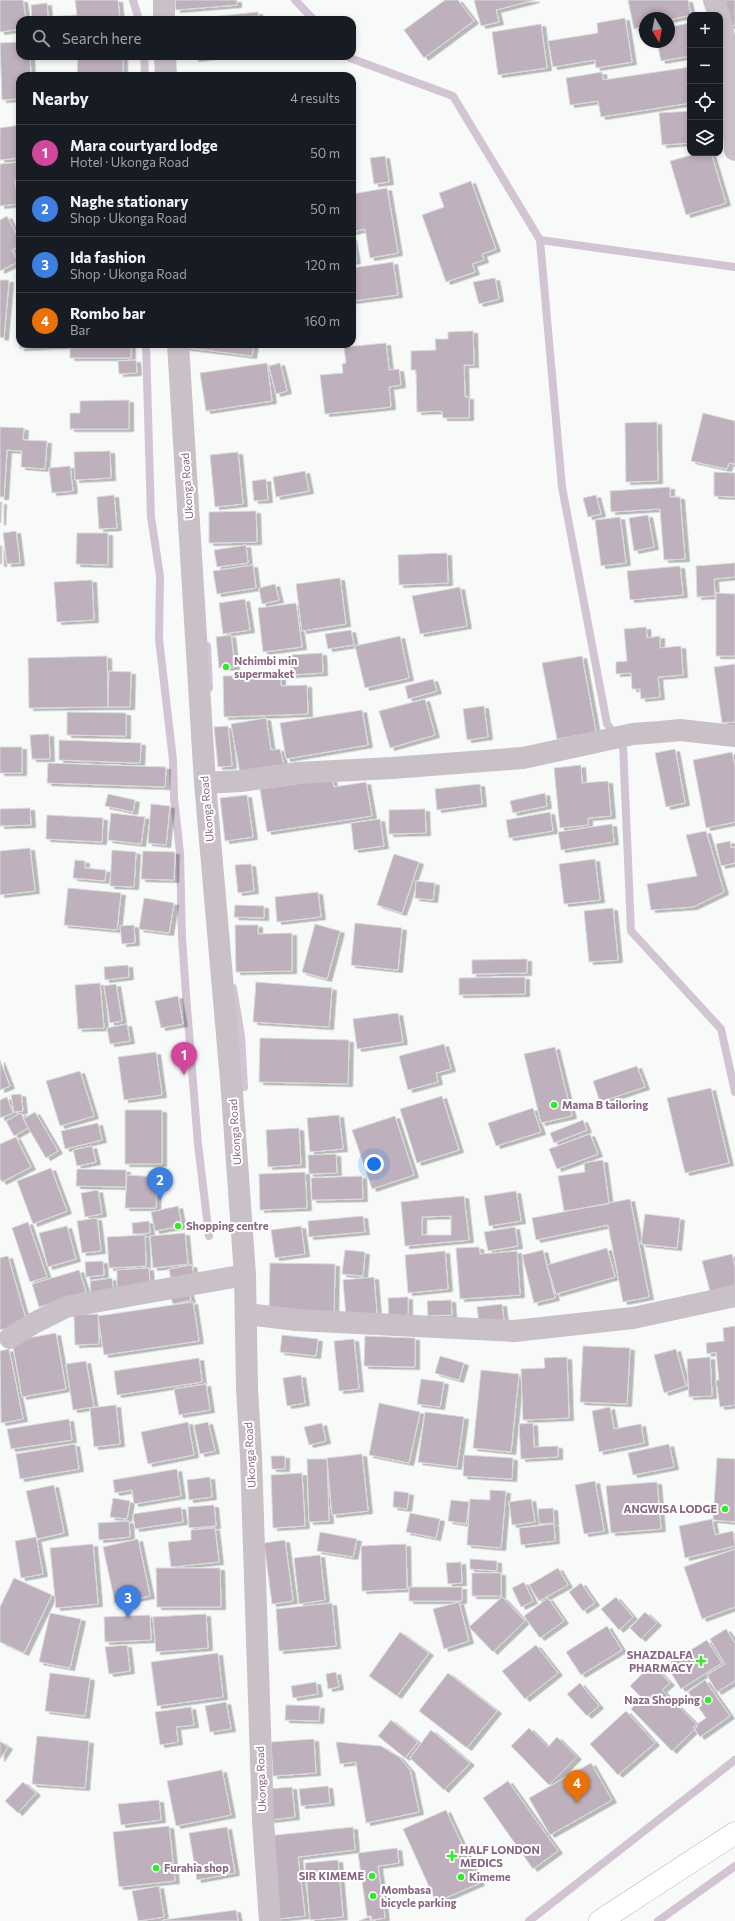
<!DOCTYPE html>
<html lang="en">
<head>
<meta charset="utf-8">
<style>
	:root { --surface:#171b24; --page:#242831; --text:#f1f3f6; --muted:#9ea1a6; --line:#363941; --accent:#7c3aed }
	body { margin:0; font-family:Commissioner,sans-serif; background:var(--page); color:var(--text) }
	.controls { position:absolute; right:12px; top:12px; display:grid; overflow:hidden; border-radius:8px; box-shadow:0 2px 6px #0003 }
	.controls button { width:36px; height:36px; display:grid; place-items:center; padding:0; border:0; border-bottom:1px solid var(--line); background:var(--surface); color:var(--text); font:20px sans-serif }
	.compass { position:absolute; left:639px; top:12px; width:36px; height:36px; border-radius:50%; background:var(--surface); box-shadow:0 2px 6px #0003; rotate:170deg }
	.you { position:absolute; left:374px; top:1164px; width:14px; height:14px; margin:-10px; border:3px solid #fff; border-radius:50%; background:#1a73e8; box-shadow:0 0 0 6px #1a73e833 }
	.badge { display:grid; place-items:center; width:26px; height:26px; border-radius:50%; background:var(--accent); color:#fff; font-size:13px; font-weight:700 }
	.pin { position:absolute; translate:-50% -33px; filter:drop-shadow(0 1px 2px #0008) }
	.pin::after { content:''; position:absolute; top:21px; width:14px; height:12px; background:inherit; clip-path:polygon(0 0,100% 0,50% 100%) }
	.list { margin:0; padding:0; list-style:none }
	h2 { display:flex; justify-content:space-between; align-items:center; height:52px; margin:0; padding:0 16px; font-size:17px }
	h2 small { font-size:13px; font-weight:400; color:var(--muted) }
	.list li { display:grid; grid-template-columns:26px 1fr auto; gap:12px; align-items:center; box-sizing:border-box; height:56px; padding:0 16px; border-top:1px solid var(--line) }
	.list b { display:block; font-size:15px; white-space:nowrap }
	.list p { margin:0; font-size:13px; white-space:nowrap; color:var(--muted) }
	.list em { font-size:13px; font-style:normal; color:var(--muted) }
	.icon { flex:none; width:22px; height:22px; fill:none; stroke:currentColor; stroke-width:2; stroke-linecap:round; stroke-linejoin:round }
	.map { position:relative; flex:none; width:735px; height:1921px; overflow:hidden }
	.search { position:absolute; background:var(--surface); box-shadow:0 2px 6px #0003; left:16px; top:16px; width:340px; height:44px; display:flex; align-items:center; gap:10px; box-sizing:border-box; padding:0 14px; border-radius:12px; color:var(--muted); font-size:15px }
	.panel { position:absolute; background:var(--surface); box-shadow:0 2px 6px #0003; left:16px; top:72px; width:340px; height:276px; border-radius:12px }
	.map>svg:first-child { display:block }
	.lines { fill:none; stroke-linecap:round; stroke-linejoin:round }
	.stream { stroke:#d2c4d2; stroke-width:8 }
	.building { fill:#bfb0bd; stroke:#dadcdb; fill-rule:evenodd; filter:url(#shadow) }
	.primary-casing { stroke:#beb4bd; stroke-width:23 }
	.minor { stroke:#cac0c8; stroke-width:22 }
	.tertiary { stroke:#cac0c8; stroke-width:22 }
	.primary { stroke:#fff; stroke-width:22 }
	.poi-dot { fill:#2eec26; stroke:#fff; stroke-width:1.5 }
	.labels { text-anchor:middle; stroke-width:4; stroke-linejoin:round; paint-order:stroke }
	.street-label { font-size:11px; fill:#8a6784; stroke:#fff }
	.poi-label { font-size:11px; font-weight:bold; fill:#8a6784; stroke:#fff; text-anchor:start }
</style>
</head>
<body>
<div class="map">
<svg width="735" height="1921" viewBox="0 0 735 1921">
	<defs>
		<filter id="shadow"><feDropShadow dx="4.5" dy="2.5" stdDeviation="0" flood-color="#0004"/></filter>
	</defs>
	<rect width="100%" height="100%" fill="#f8faf9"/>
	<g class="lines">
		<path class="stream" d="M133,0L139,20
			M295,0L314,20
			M144,56L145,76
			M348,56L350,58L453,96L540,240L562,487L607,724L623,744L631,931L721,1029L735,1092
			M540,240L735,267
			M146,344L151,517L160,576L159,639L173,760L174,798L180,853L182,937L186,995L198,1144L209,1236
			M207,646L209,688
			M233,988L241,1036L244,1087
			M529,1921L735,1760
			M658,1921L735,1866"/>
	</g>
	<path class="building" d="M0,0H23L26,20H20V29L0,32Z
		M75,0H118L120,20H32L31,5L47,3L48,17L77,15Z
		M175,0H237V5L176,10Z
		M445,0H458L474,21L424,58L404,30Z
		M474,0H535L496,10L499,22L481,26Z
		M628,0H688L691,15L669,20V18H645V26L634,29Z
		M724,0H735V25L729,26Z
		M258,12L259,20H190V19Z
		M625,18L632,62L596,68L595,60L553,67L548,41L598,33L597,23Z
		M690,23V56L661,61L657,42H669V27Z
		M541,24L547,68L498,75L492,32Z
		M20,42V56H30L31,76H20V99L2,100L0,43Z
		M78,56H123V76H77Z
		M194,56H220L194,59Z
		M690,67V103L601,117L598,101L570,105L566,78L602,72L603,80Z
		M690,111V143L662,145L659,113Z
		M20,125V158L0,160V128Z
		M699,153H711L726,203L686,215L670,161Z
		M385,156L389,182L374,184L370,158Z
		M20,162V180H15L18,204L0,206V164Z
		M471,181L496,249L482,254L484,260L472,264L475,272L446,282L422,215L444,207L439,193Z
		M387,188L398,253L370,258L365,229L352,232V194Z
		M7,216L20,241V245L12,250L18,262L0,271V220Z
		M352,238L356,261L352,262Z
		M393,262L398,295L352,301V268Z
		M495,278L499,299L479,304L473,282Z
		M0,280H9L4,338L0,337Z
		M20,289V344H66V346L20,348L18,290Z
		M473,331L474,365H464L465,397H469V418H443L442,411L417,412L416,370H411V351L436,350L435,339H448V332Z
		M386,343L389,370L399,369L401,385L389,387L391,407L325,414L320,375L343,373L342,364L346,363L344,347Z
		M70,344H131V358H70Z
		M182,344H254L252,356L181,347Z
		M136,360L137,373L119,374L118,361Z
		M267,363L272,401L206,411L200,373Z
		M280,363L287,391L276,394L269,366Z
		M129,400V429H70V413H80V401Z
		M703,413L735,421V464L729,463L727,469L691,461Z
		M657,422L658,481L626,482L625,423Z
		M0,427L24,428L23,440L47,441L45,469L21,467L22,451L7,450L4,497H0Z
		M110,451L111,478L75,480L74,452Z
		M238,452L243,504L215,507L210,455Z
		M70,466L73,491L52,493L49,468Z
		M305,471L309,491L276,497L273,477Z
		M714,472L735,473V497L714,496Z
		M266,479L268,500L254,501L252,481Z
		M670,487V497H680L685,559L664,560L660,509L611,512L610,491Z
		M114,495L117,528L99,529L97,497Z
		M596,495L601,514L588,517L583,498Z
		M0,502H2L1,523L0,522Z
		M256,511L257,542L209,543V512Z
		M648,515L654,547L634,551L629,518Z
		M620,517L626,563L601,566L595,520Z
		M16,531L20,563L7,564L3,533Z
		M77,533H108V565L76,564Z
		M246,545L248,563L217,567L214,550Z
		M0,546H2V564H0Z
		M447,553L448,583L399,585L398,555Z
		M735,563V577L714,579L715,596L697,597L696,566Z
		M253,565L256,588L217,594L213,571Z
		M680,566L683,595L630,600L627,571Z
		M340,578L346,624L302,631L296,584Z
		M92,580L94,620L57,622L54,582Z
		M275,584L279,600L262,604L259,588Z
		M460,587L467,626L420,634L412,596Z
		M716,593L735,594V656H716Z
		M245,599L250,630L223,634L219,603Z
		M296,603L302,647L263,652L258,608Z
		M646,627L647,638L660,636V648L681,646L683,675L658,677L660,697L641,699L640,689H632L631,673L616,674V662L627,661L624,629Z
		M351,630L354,645L328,649L325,634Z
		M231,635L235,667L219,668L216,637Z
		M400,636L409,678L365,688L355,646Z
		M322,653L323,673L291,675L290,655Z
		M107,656L108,707L29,708L28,658Z
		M582,656L596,732L557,739L542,663Z
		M735,664V722L722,723L714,667Z
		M109,671L131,672L130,707H108Z
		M281,675V686L307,685L308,714L224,717L223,676Z
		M433,679L437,691L408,699L405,686Z
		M425,699L435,735L390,748L379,711Z
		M484,706L488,737L467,740L463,709Z
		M362,710L368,745L286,759L280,723Z
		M67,712L126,713V736L67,735Z
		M266,718L271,750L280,749L284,766L240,774L231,724Z
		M228,726L232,766L218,767L214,727Z
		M49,734L50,759H32L30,735Z
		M59,740L141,743L140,763L59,760Z
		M0,747H22V773H0Z
		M675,749L685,803L666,807L655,753Z
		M732,752L735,766V822L706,828L693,760Z
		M48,763L166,767L165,787L47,783Z
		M581,765L582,783L608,781L611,816L588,818V825L560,828L554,768Z
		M332,779L334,787L366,782L372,816L267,832L260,789Z
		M480,784L482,804L437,810L435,789Z
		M545,793L547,806L513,813L510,801Z
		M108,794L135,800L133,812L105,806Z
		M247,795L253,837L225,841L220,798Z
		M151,804L170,806L166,845L148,843Z
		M30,808L31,825L0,826V809Z
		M425,809L426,833L389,834V810Z
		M550,812L553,831L509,838L506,820Z
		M111,813L145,817L141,844L108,840Z
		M47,815L103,818L102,842L46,839Z
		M380,819L384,846L354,850L351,823Z
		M612,824L614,842L561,850L558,832Z
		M706,831L724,892L693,907L651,910L647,884L697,876L686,835Z
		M730,841L731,848L735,847V863L721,866L716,844Z
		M30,848L35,891L0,895V851Z
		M112,850L136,852L134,887L110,886Z
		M143,851L175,852L174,880L141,879Z
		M394,854L419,862L402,913L377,905Z
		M595,859L600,900L564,904L559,864Z
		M75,860L85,861V868L106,870L105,881L73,878Z
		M251,864L254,891L238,893L235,865Z
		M416,881L435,883L433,900L415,898Z
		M68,888L121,893L117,930L64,925Z
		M318,892L321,917L277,922L275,897Z
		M144,898L174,903L169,933L139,929Z
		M235,905L264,906V918L234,917Z
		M613,908L618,960L589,962L584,911Z
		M355,923L402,928L398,970L351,965Z
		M315,924L340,931L327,979L302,972Z
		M134,925L135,943L122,944L120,926Z
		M235,925H258V934L292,933V971L236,972Z
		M527,959V973L472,974V960Z
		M128,965L129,977L105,980L104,967Z
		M525,977V994L459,995V978Z
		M256,982L332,988L329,1027L253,1022Z
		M100,983L104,1028L78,1029L75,985Z
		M116,984L122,1021L110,1023L104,986Z
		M178,996L183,1024L161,1028L155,1001Z
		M398,1013L403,1042L357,1049L353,1019Z
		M127,1024L130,1041L110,1044L107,1028Z
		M260,1038L349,1040L348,1084L259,1082Z
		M444,1044L451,1069L436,1073L438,1082L408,1090L399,1056Z
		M555,1047L572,1116L541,1123L524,1054Z
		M156,1052L162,1095L124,1100L118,1057Z
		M0,1060L10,1086L0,1090Z
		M637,1066L645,1087L600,1102L593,1081Z
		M80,1071L94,1116L60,1126L46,1081Z
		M711,1088L729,1163L685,1173L667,1098Z
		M21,1094L23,1111L14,1112L11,1095Z
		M442,1096L459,1150L417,1163L400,1109Z
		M7,1097L13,1113L0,1118V1100Z
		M533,1108L541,1132L496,1146L488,1123Z
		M125,1110H162V1164H125Z
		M35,1112L58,1151L46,1158L23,1119Z
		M21,1113L28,1128L14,1136L6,1121Z
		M339,1115L343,1149L310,1152L307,1118Z
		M395,1116L414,1175L372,1189L352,1130Z
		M583,1120L587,1130L554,1143L550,1133Z
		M98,1123L102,1140L65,1149L61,1131Z
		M299,1128L301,1165L268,1167L266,1130Z
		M590,1134L598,1154L557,1169L549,1149Z
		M16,1137L31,1167L2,1182L0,1179V1144Z
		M92,1146L96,1162L77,1166L73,1150Z
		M336,1154L337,1173L309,1174L308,1155Z
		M603,1160L609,1204L564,1211L558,1176L585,1172L584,1163Z
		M51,1168L67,1211L33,1224L17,1181Z
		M77,1169L126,1170V1187L76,1186Z
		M305,1172L307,1208L260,1210L259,1174Z
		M127,1175L157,1177L156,1208H125Z
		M362,1176L363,1199L312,1200L311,1178Z
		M98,1190L102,1214L85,1217L81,1193Z
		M516,1191L521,1221L489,1226L484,1196Z
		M464,1196L469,1240L405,1246L401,1202ZM451,1216V1235H422V1217Z
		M630,1199L649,1297L623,1302L608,1225L536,1240L532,1218Z
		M178,1206L182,1226L155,1231L151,1212Z
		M645,1214L680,1218L677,1248L641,1244Z
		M363,1216L365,1232L309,1237L308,1221Z
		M97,1218L101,1251L82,1253L77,1221Z
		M149,1221L150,1233L133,1234L132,1223Z
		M28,1222L47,1277L30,1282L12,1228Z
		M67,1226L76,1259L48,1267L39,1233Z
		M301,1226L305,1254L275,1258L271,1230Z
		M515,1227L518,1246L488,1251L484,1232Z
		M185,1233L188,1264L153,1268L150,1236Z
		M145,1235L146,1266L109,1268L107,1237Z
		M479,1247L480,1254L517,1251L520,1295L460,1299L456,1248Z
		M607,1248L615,1277L556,1294L547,1265Z
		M345,1250L365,1252L363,1276L342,1274Z
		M543,1250L555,1298L534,1303L522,1255Z
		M445,1251L448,1289L408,1293L405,1255Z
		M732,1254L735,1267V1285L710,1291L702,1261Z
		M8,1256L27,1323L0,1330V1258Z
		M103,1261L104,1275L86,1277L85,1262Z
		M270,1263L335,1264L334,1314L269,1313Z
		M192,1265L194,1276L171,1280L169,1269Z
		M149,1268L150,1288L117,1289V1270Z
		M79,1270L86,1292L39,1307L32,1284Z
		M374,1277L377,1315L346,1317L343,1280Z
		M112,1278L114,1292L91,1295L90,1281Z
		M188,1290L191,1300L173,1304L170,1295Z
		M408,1297V1319H389L388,1298Z
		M451,1300L452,1315L428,1316L427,1301Z
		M193,1302L199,1341L104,1355L98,1316Z
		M502,1304L504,1321L479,1324L477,1307Z
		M98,1314L99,1344L75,1345L74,1315Z
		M735,1326V1405L720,1407L716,1380H719L716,1352L707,1354L706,1343L724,1341L723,1328Z
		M56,1333L66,1389L22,1397L12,1341Z
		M282,1335L318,1339L316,1356L280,1352Z
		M365,1336L415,1338V1367L364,1366Z
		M354,1339L359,1389L339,1391L334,1341Z
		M583,1346L630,1348L627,1404L580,1402Z
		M9,1349L23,1419L1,1423L0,1351Z
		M676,1349L686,1386L664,1393L654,1355Z
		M440,1356L464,1363L459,1380L435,1373Z
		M567,1357L569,1418L523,1420L521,1369L545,1368L544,1358Z
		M710,1357L712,1396L689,1397L687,1359Z
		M199,1358L202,1382L117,1395L114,1371Z
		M86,1361L94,1407L73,1410L66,1364Z
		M481,1370L519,1374L511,1452L473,1448Z
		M301,1375L305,1403L287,1406L283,1378Z
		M421,1379L444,1382L440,1407L417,1404Z
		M206,1384L210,1410L179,1415L174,1389Z
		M379,1403L420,1412L409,1463L369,1455Z
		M116,1405L120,1444L94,1447L90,1408Z
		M610,1407L614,1429L641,1424L644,1443L599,1452L592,1411Z
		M425,1412L464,1417L457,1467L418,1462Z
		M69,1419L72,1440L11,1449L7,1429Z
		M188,1422L194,1455L148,1464L141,1432Z
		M208,1422L215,1451L200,1454L194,1425Z
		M322,1423L326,1441L309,1445L304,1427Z
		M533,1423L534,1447L558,1446V1457L521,1459L519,1424Z
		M75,1444L79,1469L20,1479L16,1454Z
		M669,1444L674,1467L633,1475L628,1453Z
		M362,1454L368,1511L332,1515L327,1458Z
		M464,1455L513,1458L512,1479L463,1476Z
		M271,1456H285V1469H272Z
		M717,1458L735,1459V1522L713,1520Z
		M307,1459H327L329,1521L309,1522Z
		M177,1469L181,1496L134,1504L132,1490L115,1493L113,1480Z
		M302,1473L305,1526L273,1528L271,1475Z
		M210,1477L212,1497L189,1500L187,1480Z
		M595,1481L604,1531L584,1534L575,1485Z
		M657,1482L661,1529L611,1533L606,1486Z
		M54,1485L64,1533L37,1539L26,1491Z
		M490,1490L506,1491L501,1548L467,1545L470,1499L490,1500Z
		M394,1491L409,1493L407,1509L393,1507Z
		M113,1498L130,1501L127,1519L110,1517Z
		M531,1499L535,1522L512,1525L509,1502Z
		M451,1500L469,1502L466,1524L448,1521Z
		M214,1505L216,1526L189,1528L188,1507Z
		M181,1507L183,1522L135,1529L133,1514Z
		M553,1508L554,1523L539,1524L538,1509Z
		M410,1513L440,1519L436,1538L406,1532Z
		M712,1519L715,1535L733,1531L735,1546L685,1558L679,1526Z
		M129,1521L130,1537L99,1540L98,1523Z
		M554,1524L555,1541L521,1545L519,1528Z
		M215,1528L219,1562L171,1567L168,1542L191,1540V1530Z
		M320,1532L357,1539L353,1557L317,1551Z
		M36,1537L43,1574L21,1578L15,1541Z
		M138,1539L150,1596L115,1603L103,1547Z
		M285,1540L293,1601L272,1604L264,1543Z
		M93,1544L98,1604L56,1608L50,1548Z
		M406,1544L407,1589L362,1591L361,1546Z
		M735,1549V1607L702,1619L684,1567Z
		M320,1555L325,1600L299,1604L294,1558Z
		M470,1559L497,1561V1571L470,1569Z
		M461,1562L462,1583L448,1584L446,1563Z
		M156,1568H220L221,1607H157Z
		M558,1568L568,1585L539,1601L529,1585Z
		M472,1573H501V1596H472Z
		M14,1578L52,1595L24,1653L0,1642V1607Z
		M524,1582L533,1601L521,1607L512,1588Z
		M581,1583L595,1603L583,1611L569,1592Z
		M409,1587H462V1601H409Z
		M502,1597L525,1621L493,1652L469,1627Z
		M616,1597L633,1617L619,1630L601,1609Z
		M548,1598L564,1621L540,1638L524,1616Z
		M459,1602L469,1641L444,1649L433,1609Z
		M332,1603L336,1646L279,1651L276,1609Z
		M645,1612L657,1623L641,1639L630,1628Z
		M50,1613L81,1619L70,1668L39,1662Z
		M206,1614L208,1648L156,1652L153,1617Z
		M150,1615L151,1640L105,1642L104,1617Z
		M607,1626L622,1650L581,1675L566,1652Z
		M726,1629L735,1643V1681L717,1692L707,1675L725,1664L710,1639Z
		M400,1632L429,1653L397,1696L369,1676Z
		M707,1640L722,1663L681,1689L666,1665Z
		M127,1645L130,1671L109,1674L105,1647Z
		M536,1645L558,1673L525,1699L502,1671Z
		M218,1653L223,1697L157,1706L151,1662Z
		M652,1664L670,1683L662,1690L698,1726L672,1751L631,1709L642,1698L630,1686Z
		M336,1672L339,1687L328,1689L326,1674Z
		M50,1673L90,1678L85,1716L45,1711Z
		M448,1673L497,1711L467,1748L419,1711Z
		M705,1680L730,1716L700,1737L693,1727L706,1718L688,1692Z
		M316,1682L318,1694L293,1698L291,1686Z
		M580,1683L599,1706L587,1716L567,1694Z
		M226,1702L231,1729L210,1732L205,1706Z
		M286,1705L320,1706L319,1721L285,1720Z
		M191,1707L194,1725L176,1727L178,1742L160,1745L155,1712Z
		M626,1711L655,1743L618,1775L590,1744Z
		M391,1720L418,1742L405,1758L378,1736Z
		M529,1728L548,1747L557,1737L577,1757L549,1785L511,1746Z
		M431,1730L470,1763L444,1790L410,1758Z
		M37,1736L89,1741L85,1788L32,1784Z
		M314,1739L316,1773L273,1776L271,1742Z
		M0,1741L8,1747L0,1759Z
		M336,1742L381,1746L399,1757L410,1770L419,1812L366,1823L356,1762L340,1764Z
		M591,1763L612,1800L550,1835L529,1798Z
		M222,1770L231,1815L176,1826L167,1781Z
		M508,1781L558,1851L533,1869L483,1798Z
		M23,1782L36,1793L18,1813L5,1801Z
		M328,1786L330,1803L301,1806L299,1789Z
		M292,1787L295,1817L270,1820L267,1789Z
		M159,1800L161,1820L121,1825L118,1804Z
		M446,1810L480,1883L436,1902L403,1829Z
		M169,1826L175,1881L119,1887L113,1832Z
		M227,1827L235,1873L197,1880L189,1833Z
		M353,1827L355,1850L298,1857L305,1916L277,1919L267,1836Z
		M397,1848L399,1863L378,1866L385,1918L372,1920L371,1916H367L358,1853Z
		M338,1860L343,1917L310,1920L305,1863Z
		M159,1886L164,1917L138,1921L132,1891Z
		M236,1910L238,1921H163V1920Z
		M369,1917L371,1921H359Z"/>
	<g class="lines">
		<g class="primary-casing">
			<path id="primary" d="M600,1921L735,1833"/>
		</g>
		<path class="minor" d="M714,0L719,15
			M720,19L728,54L735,150
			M205,783L241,781L297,773L392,768L523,758L633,734L660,732L680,730L735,736
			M246,1314L297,1320L514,1331L633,1318L735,1296
			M10,1338L34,1323L66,1307L245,1275"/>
		<path class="tertiary" d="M164,0V20
			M165,56L166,76
			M178,344L205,783L232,1092L245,1275L247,1388L251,1457L263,1821L270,1921"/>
		<use href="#primary" class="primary"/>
	</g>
	<g class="poi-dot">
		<circle cx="226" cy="667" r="4"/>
		<circle cx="554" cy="1105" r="4"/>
		<circle cx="178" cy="1226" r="4"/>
		<circle cx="725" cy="1509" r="4"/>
		<path d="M699 1655h4v4h4v4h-4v4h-4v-4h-4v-4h4z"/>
		<circle cx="708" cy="1700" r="4"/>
		<path d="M450 1850h4v4h4v4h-4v4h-4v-4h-4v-4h4z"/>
		<circle cx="156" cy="1868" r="4"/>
		<circle cx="372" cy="1876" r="4"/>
		<circle cx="461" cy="1877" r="4"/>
		<circle cx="373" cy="1896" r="4"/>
	</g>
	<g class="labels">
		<g class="street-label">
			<text transform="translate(187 486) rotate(-94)" y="4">Ukonga Road</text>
			<text transform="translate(207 809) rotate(-95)" y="4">Ukonga Road</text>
			<text transform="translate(235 1132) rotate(-94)" y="4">Ukonga Road</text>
			<text transform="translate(250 1455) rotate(-93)" y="4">Ukonga Road</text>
			<text transform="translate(261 1779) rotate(-92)" y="4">Ukonga Road</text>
		</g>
		<g class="poi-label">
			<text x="234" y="665">Nchimbi min<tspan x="234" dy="13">supermaket</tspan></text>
			<text x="562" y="1109">Mama B tailoring</text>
			<text x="186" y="1230">Shopping centre</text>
			<text x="717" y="1513" text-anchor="end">ANGWISA LODGE</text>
			<text x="693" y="1659" text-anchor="end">SHAZDALFA<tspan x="693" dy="13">PHARMACY</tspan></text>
			<text x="700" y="1704" text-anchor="end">Naza Shopping</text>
			<text x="460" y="1854">HALF LONDON<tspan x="460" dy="13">MEDICS</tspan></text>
			<text x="164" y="1872">Furahia shop</text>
			<text x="364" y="1880" text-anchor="end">SIR KIMEME</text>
			<text x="469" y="1881">Kimeme</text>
			<text x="381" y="1894">Mombasa<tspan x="381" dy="13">bicycle parking</tspan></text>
		</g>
	</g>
</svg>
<div class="controls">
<button>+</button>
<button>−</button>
<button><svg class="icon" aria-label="locate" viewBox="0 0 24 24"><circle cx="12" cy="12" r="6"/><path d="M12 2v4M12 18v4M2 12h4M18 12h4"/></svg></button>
<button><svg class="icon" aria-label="layers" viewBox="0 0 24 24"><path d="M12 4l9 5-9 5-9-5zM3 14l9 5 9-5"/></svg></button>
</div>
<svg class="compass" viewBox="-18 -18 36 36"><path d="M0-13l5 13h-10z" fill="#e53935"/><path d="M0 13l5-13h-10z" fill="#9ea1a6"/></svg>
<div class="you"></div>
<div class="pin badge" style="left:184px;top:1075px;background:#d1479c">1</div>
<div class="pin badge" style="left:160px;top:1200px;background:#3f7fe0">2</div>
<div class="pin badge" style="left:128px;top:1618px;background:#3f7fe0">3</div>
<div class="pin badge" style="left:577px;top:1803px;background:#e8710a">4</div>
<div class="search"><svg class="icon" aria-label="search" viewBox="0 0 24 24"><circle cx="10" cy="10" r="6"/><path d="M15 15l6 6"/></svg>Search here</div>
<section class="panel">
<h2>Nearby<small>4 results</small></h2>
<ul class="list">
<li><span class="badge" style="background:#d1479c">1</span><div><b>Mara courtyard lodge</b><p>Hotel · Ukonga Road</p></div><em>50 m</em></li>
<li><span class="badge" style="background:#3f7fe0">2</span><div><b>Naghe stationary</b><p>Shop · Ukonga Road</p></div><em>50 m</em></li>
<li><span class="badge" style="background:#3f7fe0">3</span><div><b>Ida fashion</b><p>Shop · Ukonga Road</p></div><em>120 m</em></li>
<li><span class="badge" style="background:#e8710a">4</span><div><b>Rombo bar</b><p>Bar</p></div><em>160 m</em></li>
</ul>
</section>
</div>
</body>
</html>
